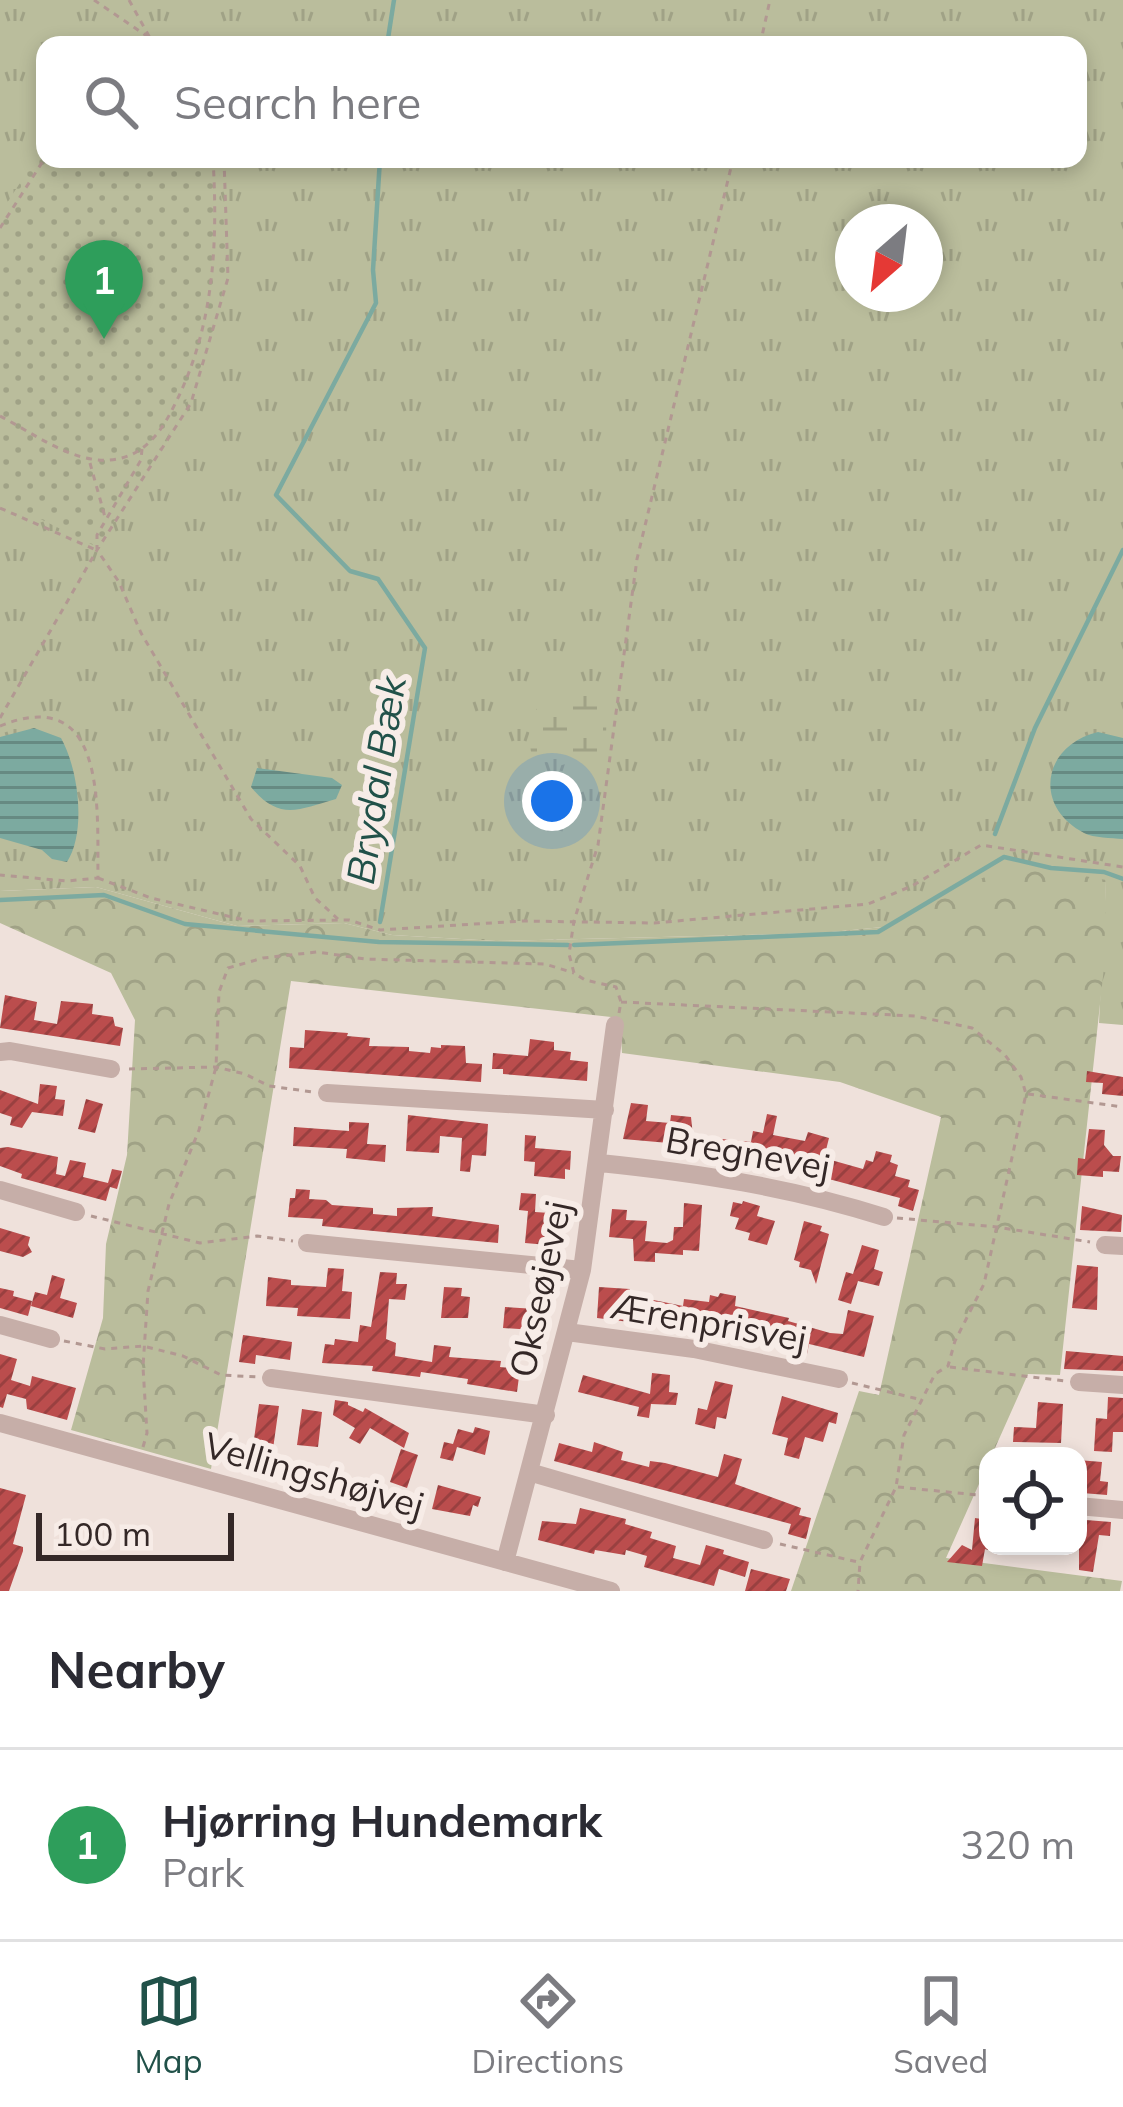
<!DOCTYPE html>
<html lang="en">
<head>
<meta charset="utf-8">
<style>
	:root { --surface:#fff; --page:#f7f7f7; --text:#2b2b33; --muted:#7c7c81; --line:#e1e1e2; --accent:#215149 }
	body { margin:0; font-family:Mulish,sans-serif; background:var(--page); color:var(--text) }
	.controls { position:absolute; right:36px; bottom:36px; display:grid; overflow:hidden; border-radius:24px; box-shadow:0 6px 18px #0003 }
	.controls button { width:108px; height:108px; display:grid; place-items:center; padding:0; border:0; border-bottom:3px solid var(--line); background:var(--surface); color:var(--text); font:60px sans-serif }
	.compass { position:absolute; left:835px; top:204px; width:108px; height:108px; border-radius:50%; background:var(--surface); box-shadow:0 6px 18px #0003; rotate:208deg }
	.scale { position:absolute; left:36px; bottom:30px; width:198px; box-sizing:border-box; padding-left:12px; border:6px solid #342827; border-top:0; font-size:33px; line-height:42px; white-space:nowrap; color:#342827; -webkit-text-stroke:9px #f7ece7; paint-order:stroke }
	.you { position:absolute; left:552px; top:801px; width:42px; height:42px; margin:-30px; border:9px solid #fff; border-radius:50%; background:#1a73e8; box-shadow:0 0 0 18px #1a73e833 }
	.badge { display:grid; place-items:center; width:78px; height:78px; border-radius:50%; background:var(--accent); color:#fff; font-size:39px; font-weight:700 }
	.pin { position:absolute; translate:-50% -99px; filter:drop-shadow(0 3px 6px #0008) }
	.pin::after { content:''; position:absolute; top:63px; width:42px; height:36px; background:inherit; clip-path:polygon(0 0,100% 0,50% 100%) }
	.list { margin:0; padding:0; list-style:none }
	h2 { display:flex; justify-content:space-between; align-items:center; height:156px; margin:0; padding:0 48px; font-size:51px }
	h2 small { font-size:39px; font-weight:400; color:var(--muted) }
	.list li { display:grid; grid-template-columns:78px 1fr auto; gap:36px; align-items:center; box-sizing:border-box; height:192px; padding:0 48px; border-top:3px solid var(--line) }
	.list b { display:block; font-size:45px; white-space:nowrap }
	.list p { margin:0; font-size:39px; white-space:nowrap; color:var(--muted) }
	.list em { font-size:39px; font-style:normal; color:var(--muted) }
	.icon { flex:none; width:66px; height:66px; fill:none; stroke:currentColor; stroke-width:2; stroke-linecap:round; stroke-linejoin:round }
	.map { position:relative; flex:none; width:1123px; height:1591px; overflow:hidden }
	.search { position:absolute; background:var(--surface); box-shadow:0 6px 18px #0003; left:36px; right:36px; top:36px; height:132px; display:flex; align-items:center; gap:30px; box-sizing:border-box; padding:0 42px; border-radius:24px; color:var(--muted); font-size:45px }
	.sheet { height:348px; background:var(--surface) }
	nav { display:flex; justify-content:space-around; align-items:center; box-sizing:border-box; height:168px; border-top:3px solid var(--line); background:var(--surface); font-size:33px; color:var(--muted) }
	nav a { display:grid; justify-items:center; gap:6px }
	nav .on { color:var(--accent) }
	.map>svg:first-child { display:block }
	.grass { fill:url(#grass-tufts); fill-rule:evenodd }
	.forest { fill:url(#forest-crowns) }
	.wetland { fill:url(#wetland-marsh) }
	.park { fill:url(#park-dots) }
	.water { fill:url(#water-rules) }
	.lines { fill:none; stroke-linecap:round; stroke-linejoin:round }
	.stream { stroke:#7caaa0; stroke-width:4.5 }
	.building { fill:url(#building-hatch) }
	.path { stroke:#b29892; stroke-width:3; stroke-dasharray:6 6; stroke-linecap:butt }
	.minor { stroke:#c6aea8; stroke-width:18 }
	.labels { text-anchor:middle; stroke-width:12; stroke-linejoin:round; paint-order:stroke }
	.street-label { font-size:36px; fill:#342827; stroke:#f7ece7 }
	.water-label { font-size:39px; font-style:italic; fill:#215149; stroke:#f7ece7 }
</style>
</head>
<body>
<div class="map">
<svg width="1123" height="1591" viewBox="0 0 1123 1591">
	<defs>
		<pattern id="grass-tufts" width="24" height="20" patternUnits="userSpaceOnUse" patternTransform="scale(3)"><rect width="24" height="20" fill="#babd9c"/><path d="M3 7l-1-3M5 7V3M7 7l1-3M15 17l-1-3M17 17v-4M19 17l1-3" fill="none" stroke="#a0a286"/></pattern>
		<pattern id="forest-crowns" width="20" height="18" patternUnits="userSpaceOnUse" patternTransform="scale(3)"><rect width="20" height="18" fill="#babd9c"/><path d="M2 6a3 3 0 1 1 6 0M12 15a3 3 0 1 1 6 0" fill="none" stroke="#a0a286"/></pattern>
		<pattern id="wetland-marsh" width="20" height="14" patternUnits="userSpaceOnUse" patternTransform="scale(3)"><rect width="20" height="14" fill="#babd9c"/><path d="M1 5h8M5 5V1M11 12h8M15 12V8" fill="none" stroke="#a0a286"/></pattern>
		<pattern id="park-dots" width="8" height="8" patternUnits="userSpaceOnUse" patternTransform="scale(3)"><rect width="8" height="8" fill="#babd9c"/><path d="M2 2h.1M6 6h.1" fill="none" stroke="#a0a286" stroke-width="1.8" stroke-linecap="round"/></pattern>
		<pattern id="water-rules" width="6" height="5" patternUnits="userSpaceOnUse" patternTransform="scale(3)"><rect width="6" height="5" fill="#7caaa0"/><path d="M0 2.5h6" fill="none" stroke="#668a82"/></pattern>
		<pattern id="building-hatch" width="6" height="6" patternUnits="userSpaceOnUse" patternTransform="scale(3)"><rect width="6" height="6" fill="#bb4d4d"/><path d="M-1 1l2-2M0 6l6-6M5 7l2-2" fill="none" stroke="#994040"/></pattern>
	</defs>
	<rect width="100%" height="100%" fill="#efe1db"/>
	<path class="grass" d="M0,0H1123V1025L1099,1023L1106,881L956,887L883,927L821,933L496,941L392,935L344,923L237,926L96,887L0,891ZM45,45H1078V159H45ZM853,222H925V294H853Z"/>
	<path class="forest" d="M1003,871H1057L1106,880L1104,967L1060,1375L1028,1374L946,1558L1122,1581L1120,1591H791L859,1391L879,1395L941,1117L840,1082L622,1053L620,1018L291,981L211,1469L71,1430L103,1318L106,1244L127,1155L135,1020L111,973L0,923V891L96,887L237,926L344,923L392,935L496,941L821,933L883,927L956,887Z"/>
	<path class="wetland" d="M589,689L607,699L606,736L597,756L558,766L532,757C522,707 541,695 589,689Z"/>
	<path class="park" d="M45,144V159H218C220,199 229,240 224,280C211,381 152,464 97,547L0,499V214Z"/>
	<path class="water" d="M34,728L61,738C78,768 87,831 67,862L52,859L42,850L0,838V737Z
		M1098,732L1123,738V839C1111,838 1094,838 1084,833C1032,806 1043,745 1098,732Z
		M257,768L332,778L342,785L336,799C298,810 279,821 251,787Z"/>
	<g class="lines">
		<path class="stream" d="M387,45L394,0
			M995,834L1035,728L1123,550
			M0,900L104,895L185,924L379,942L568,945
			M380,922L425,648L378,579L350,571L276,495L376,303L373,270L380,159
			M574,945L878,932L1004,857L1051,868L1104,872L1123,879"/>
	</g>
	<path class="building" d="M5,995L37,1002L34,1020L57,1024L61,1001L93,1004L92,1014L113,1017L115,1026L123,1028L120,1046L0,1028Z
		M305,1030L348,1033L347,1036L370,1038L369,1046L409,1047V1051L430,1053L431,1047L441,1048V1045L465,1046L466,1063L482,1064L481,1082L289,1068L290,1047L304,1048Z
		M530,1039L554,1042V1050L571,1052L570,1060L588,1062L587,1081L503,1074V1069H492L493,1053L528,1056Z
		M1087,1071L1123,1077V1096L1102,1094L1103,1083L1086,1082Z
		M40,1084L57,1086L55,1099L65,1100L63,1116L32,1112L22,1128L10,1125L12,1117L0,1113V1090L38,1104Z
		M86,1099L103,1104L95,1133L78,1129Z
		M631,1103L648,1105L646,1121L670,1123L671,1115L691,1117L693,1136L751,1142L753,1131L763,1133L767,1114L777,1116L773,1135L805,1141L808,1132L829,1138L824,1158L863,1169L866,1160L873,1162L876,1151L892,1155L890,1162L898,1165L895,1176L910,1180L908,1187L919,1190L913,1211L898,1206L900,1198L795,1170L798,1160L757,1152L755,1162L741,1157L680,1152V1144L623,1139Z
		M408,1115L488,1124L486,1156L472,1155L470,1172L460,1171L462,1138L440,1136L439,1153L406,1151Z
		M349,1122L369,1123L367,1144L386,1145L385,1162L346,1158L347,1149L293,1146L294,1127L349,1131Z
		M1089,1129L1105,1130L1104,1145L1113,1156H1121L1119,1172L1103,1171V1177L1077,1175L1078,1158L1085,1159Z
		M525,1135L536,1136L535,1148L571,1151L570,1170L565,1169V1179L534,1176L535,1162L524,1161Z
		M8,1147L58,1157L56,1174L65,1176L70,1160L86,1163L83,1177L108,1183L112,1169L122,1171L117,1189L110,1187L106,1201L21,1178L22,1174L0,1166V1148Z
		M296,1189L310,1190L309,1199L326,1200L332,1205L373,1208V1214L397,1216V1208L433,1207L432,1216L499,1225L498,1243L322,1226L323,1219L288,1217L290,1198H295Z
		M521,1193L536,1194L535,1212L550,1213L548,1245L525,1243L528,1211L519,1210Z
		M743,1201L760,1206L757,1216L775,1221L767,1245L748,1240L750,1233L735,1229L739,1218L730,1216L733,1202L742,1204Z
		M684,1203L702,1205L699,1251L683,1250V1255L655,1253V1262L634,1261L633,1239L609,1237L612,1209L627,1210L626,1220L647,1221L645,1241L667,1243L673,1240L674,1227H683Z
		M1082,1206L1122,1215L1121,1232L1080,1230Z
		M804,1221L822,1226L820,1231L829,1234L816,1284L811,1270L799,1267L800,1262L794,1260Z
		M0,1228L30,1237L28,1245L32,1252L23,1257L0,1251Z
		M862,1245L879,1250L874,1269L883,1272L879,1286L858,1281L851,1304L838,1300L846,1272L853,1274Z
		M1077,1265L1098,1267L1097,1310L1072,1308Z
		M328,1268L344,1269L342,1291L352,1292L350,1319L297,1316L298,1308L266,1306L268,1277L291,1280V1285L326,1287Z
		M380,1272L397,1273L396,1284H407L405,1300L389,1299L386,1339L396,1343L395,1356L432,1362L434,1345L451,1347L449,1357L501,1361L500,1367L520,1369L517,1392L467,1384L468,1379L421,1372L420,1377L372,1371L373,1366L322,1363L325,1344L334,1345L335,1339L358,1342L360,1325L371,1327Z
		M52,1275L65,1279L60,1298L77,1303L73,1318L31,1306L35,1292L47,1295Z
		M444,1287L462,1288L461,1296L470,1297L468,1318H441Z
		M599,1287L630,1289L629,1295L683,1306L684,1299L709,1302L710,1295L718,1297L720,1293L736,1296L735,1306L789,1318L788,1321L830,1333L843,1334L848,1310L874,1316L864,1357L809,1344L807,1354L777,1346L778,1342L712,1328L694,1330L597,1318Z
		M0,1288L14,1291L13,1296L32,1301L28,1316L0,1308Z
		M505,1307L536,1309L534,1330L503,1328Z
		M243,1335L292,1342L290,1360L256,1355L255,1364L239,1362Z
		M1066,1351L1123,1356V1371L1064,1369Z
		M0,1354L17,1359L11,1380L30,1386L32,1376L76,1388L67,1420L27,1409L26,1399L7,1394L3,1408L0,1407Z
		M652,1373L670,1375L669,1392L678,1393L676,1405L651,1404L649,1418L637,1416L639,1407L578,1392L583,1375L650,1394Z
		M715,1381L733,1385L726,1419L717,1417L715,1429L695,1424L698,1408L707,1410Z
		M782,1396L838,1413L836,1424L829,1422L823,1442L805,1437L799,1459L784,1455L788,1438L772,1434Z
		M1108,1397L1123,1398V1432H1113L1112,1452L1094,1451L1096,1418L1107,1419Z
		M335,1400L348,1402V1405L363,1412L365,1408L409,1433L404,1448L370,1428L360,1444L349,1438L355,1428L333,1415Z
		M1038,1402L1063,1404L1061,1443L1013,1442L1014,1427L1036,1428Z
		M259,1404L279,1406L273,1449L253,1446Z
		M302,1409L322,1412L318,1447L297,1445Z
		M475,1427L490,1431L485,1455L457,1447L453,1461L440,1458L444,1442L453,1444L458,1429L473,1433Z
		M594,1442L623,1452L621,1460L649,1467L650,1461L665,1463L718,1477L724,1454L742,1459L735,1484L801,1508L799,1515L811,1518L806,1539L788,1534L791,1524L554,1461L559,1443L592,1452Z
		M401,1449L418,1455L407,1488L390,1482Z
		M1078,1460L1102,1462L1100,1481L1108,1482L1107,1495L1082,1493L1084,1476H1078Z
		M438,1485L481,1497L478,1507L473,1505L470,1516L432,1509Z
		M0,1488L26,1495L13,1544L23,1547V1551L9,1591H0Z
		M580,1508L626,1519L625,1524L652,1532L650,1538L676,1546L673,1558L700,1565L706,1545L724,1550L723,1554L749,1562L745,1577L719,1569L714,1586L644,1567L647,1556L626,1550L625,1555L595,1550L594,1554L538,1540L542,1521L576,1524Z
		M975,1518L988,1520V1550L985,1549L982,1566L947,1562L962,1545L972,1550Z
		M1086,1520L1111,1522L1110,1536L1099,1535L1093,1572L1079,1570V1532L1085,1533Z
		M751,1569L790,1579L786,1591H745Z"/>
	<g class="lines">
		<path class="path" d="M94,0L160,45
			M129,0L150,38L149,45
			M760,45L770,0
			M0,228L45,158
			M0,416C33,433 72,463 110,460C145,457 162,431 176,402C214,325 218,244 213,159
			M142,449L141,460L97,535V550L119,582L141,633L251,819L300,866L315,898L338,919
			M90,463L105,517
			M0,508L96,550
			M0,718L97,550L191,403L228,278L224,159
			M0,726C108,682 97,810 98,878L67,881L0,875
			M98,878L151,898L249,921L349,920L380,930L522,921L654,923L868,904L912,886L981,845L1123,867
			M621,1002L915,1016L972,1028L1005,1055L1021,1077L1026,1094L984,1284L955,1341L948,1366L935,1374L904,1435L896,1487L860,1562L858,1591
			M619,1013L621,1002L616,987L585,980L574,973L569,954L574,921L598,845L637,559L733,159
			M129,1069L216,1067L245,1074L269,1086L313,1092
			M1028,1094L1123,1107
			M91,1216L200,1243L257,1236L293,1241
			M897,1218L997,1227L1090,1242
			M64,1341L105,1349L143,1346L183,1356L221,1375L258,1377
			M950,1367L1065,1381
			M852,1383L918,1399
			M143,1447L147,1433L143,1367L148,1291L169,1204L199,1130L216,1067L219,992L228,968L263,958L317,952L365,959L545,964L574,973
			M898,1487L988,1496
			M780,1544L858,1562"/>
		<path class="minor" d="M0,1052L10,1051L111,1069
			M327,1093L605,1110
			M600,1163C697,1173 790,1187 884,1217
			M0,1190L76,1212
			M307,1243L582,1270
			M1105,1245L1123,1246
			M0,1325L51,1339
			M567,1332L694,1349L839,1379
			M271,1378L546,1415
			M1079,1382L1123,1385
			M0,1423L611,1591
			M529,1472L764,1540
			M1078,1506L1123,1510
			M505,1562L582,1270L615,1025"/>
	</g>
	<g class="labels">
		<g class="street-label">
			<text transform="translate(748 1153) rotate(10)" y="13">Bregnevej</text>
			<text transform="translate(540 1289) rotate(-78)" y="13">Okseøjevej</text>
			<text transform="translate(709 1322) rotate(10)" y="13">Ærenprisvej</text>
			<text transform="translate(314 1475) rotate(16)" y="13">Vellingshøjvej</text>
		</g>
		<g class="water-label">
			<text transform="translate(376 780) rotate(-81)" y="14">Brydal Bæk</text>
		</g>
	</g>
</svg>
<div class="controls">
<button><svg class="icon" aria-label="locate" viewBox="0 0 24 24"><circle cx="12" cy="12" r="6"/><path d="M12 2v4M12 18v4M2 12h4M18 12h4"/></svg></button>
</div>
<svg class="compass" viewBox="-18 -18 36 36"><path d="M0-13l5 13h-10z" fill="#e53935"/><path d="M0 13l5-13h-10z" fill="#7c7c81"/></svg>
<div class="scale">100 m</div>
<div class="you"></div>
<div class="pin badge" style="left:104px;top:339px;background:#2e9e5b">1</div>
<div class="search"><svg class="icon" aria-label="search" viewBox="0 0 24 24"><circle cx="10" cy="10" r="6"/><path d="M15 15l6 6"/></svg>Search here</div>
</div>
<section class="sheet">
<h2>Nearby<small></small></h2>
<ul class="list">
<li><span class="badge" style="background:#2e9e5b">1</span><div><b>Hjørring Hundemark</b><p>Park</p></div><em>320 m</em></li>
</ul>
</section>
<nav>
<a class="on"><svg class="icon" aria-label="map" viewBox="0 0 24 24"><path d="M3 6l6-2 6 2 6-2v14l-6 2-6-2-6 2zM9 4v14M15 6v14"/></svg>Map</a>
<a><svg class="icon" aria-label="directions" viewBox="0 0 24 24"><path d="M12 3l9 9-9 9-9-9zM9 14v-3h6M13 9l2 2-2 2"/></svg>Directions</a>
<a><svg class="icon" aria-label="saved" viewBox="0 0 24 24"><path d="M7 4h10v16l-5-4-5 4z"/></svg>Saved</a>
</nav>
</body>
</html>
